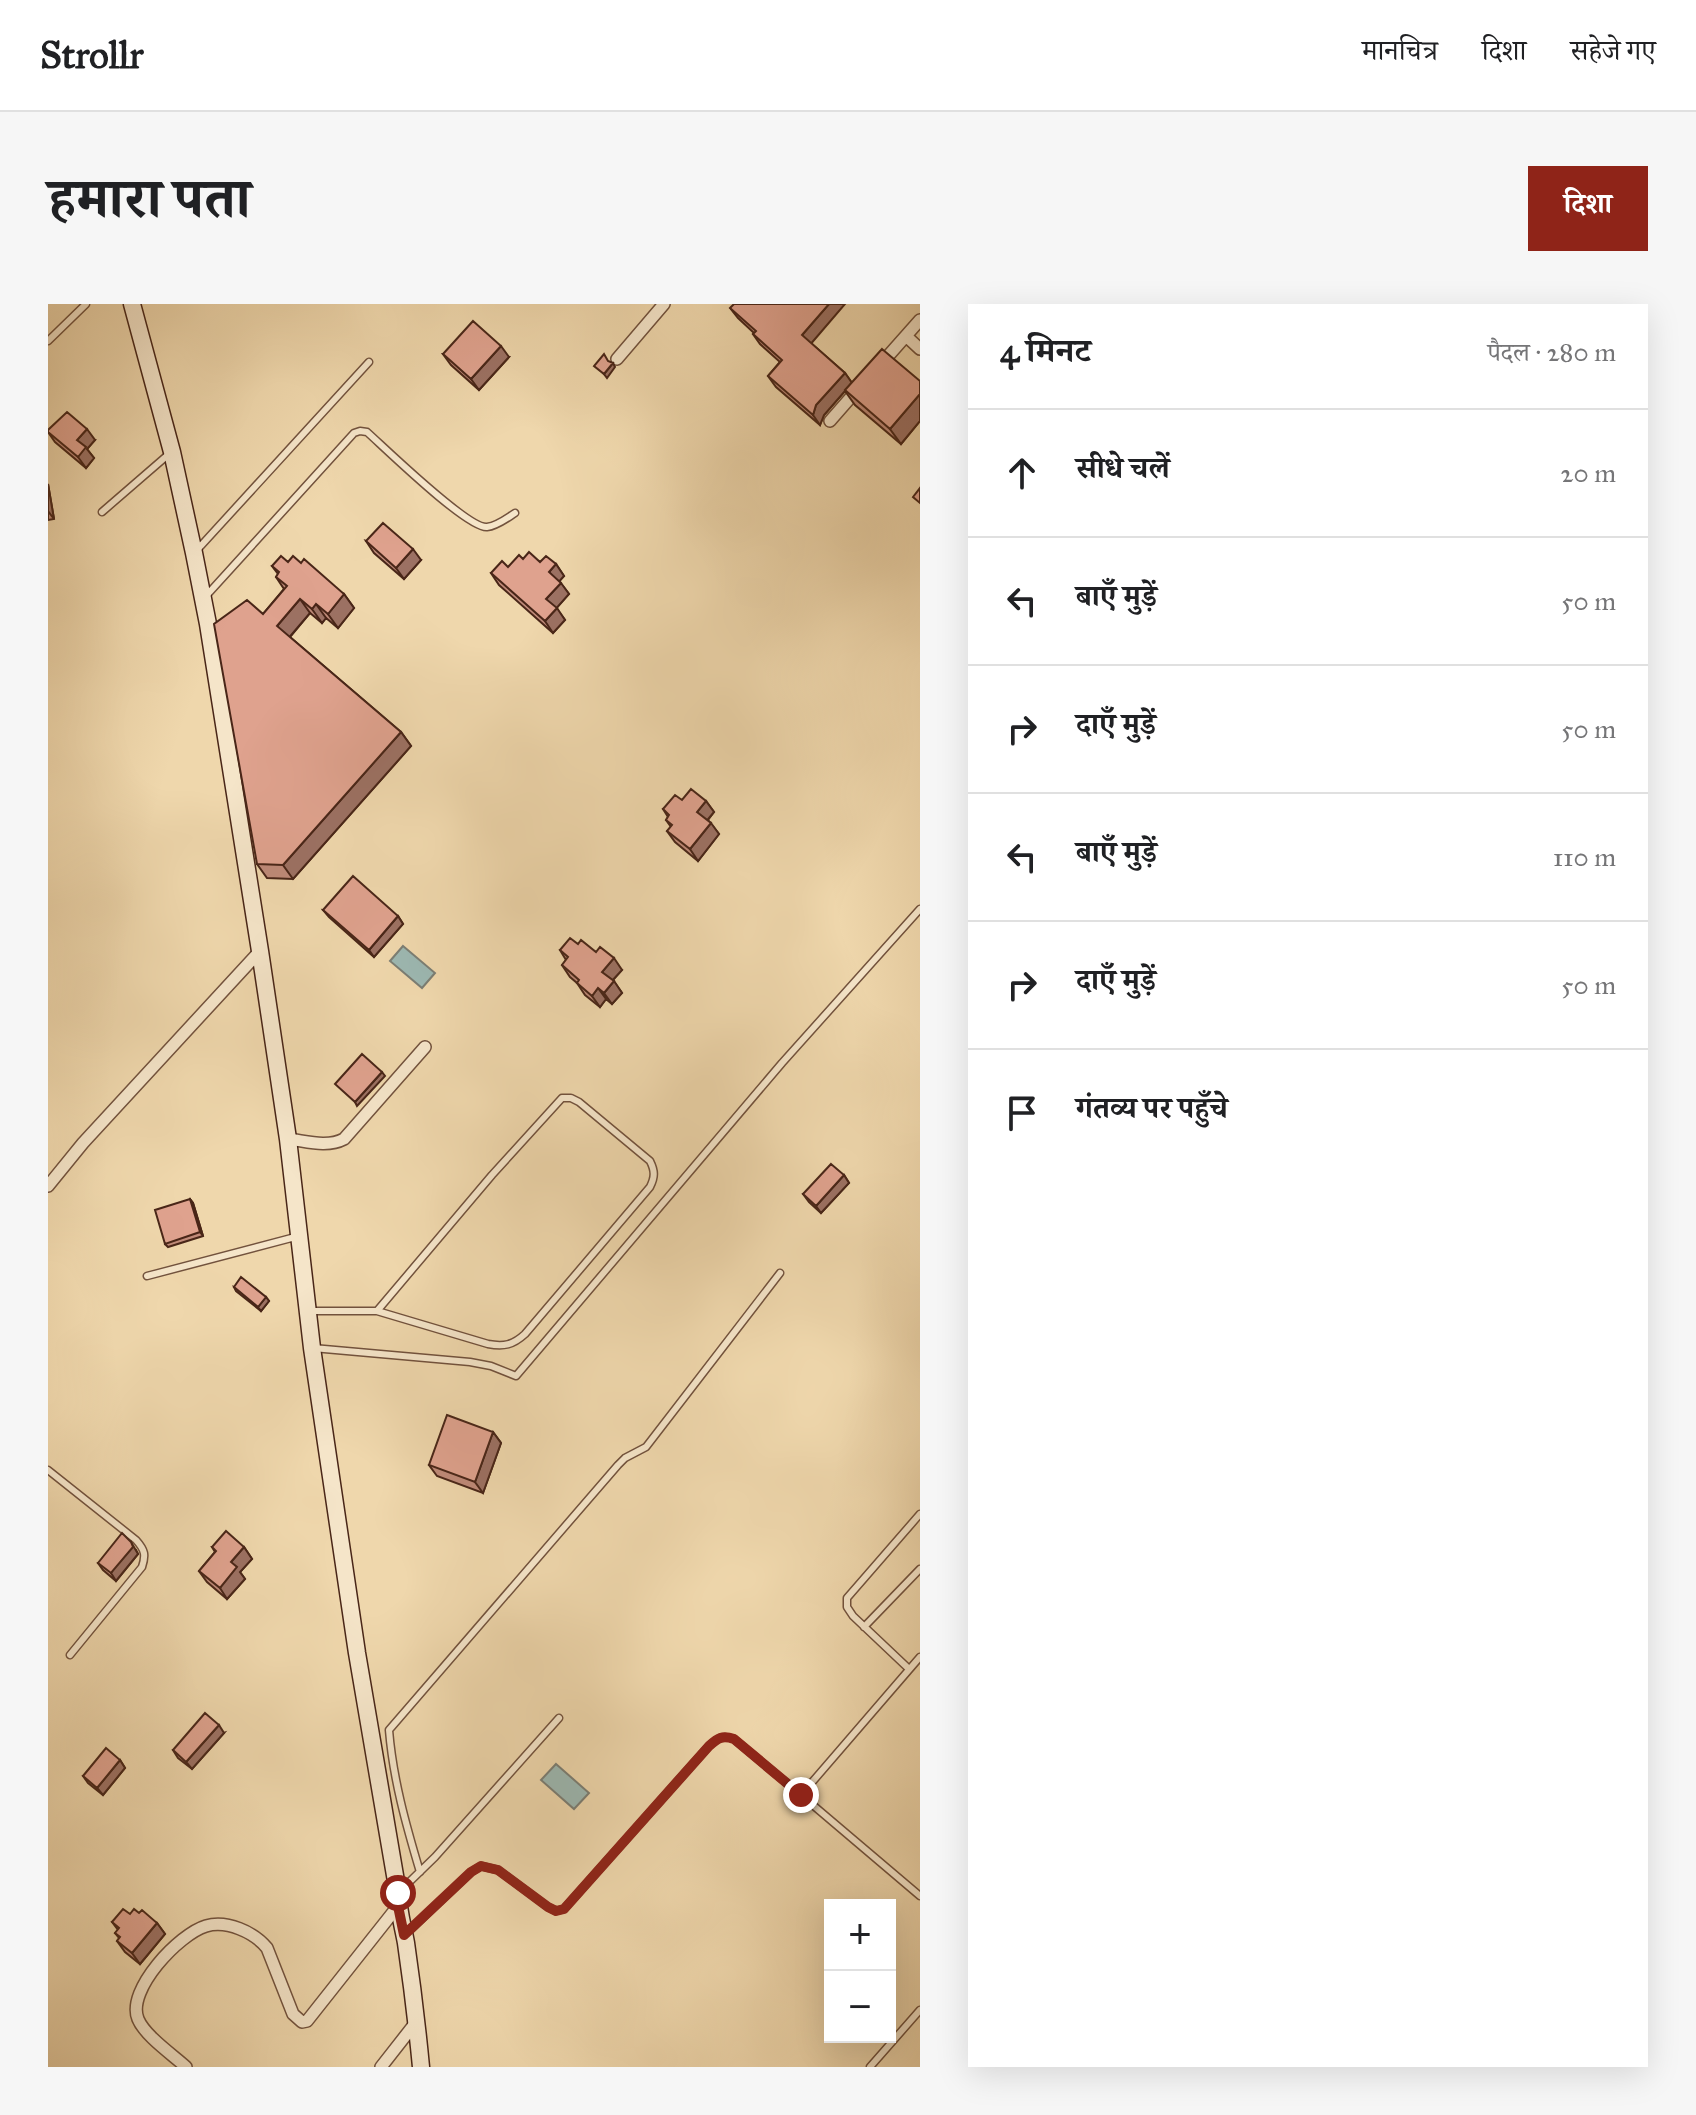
<!DOCTYPE html>
<html lang="hi">
<head>
<meta charset="utf-8">
<style>
	:root { --surface:#fff; --page:#f6f6f6; --text:#202124; --muted:#757577; --line:#e0e0e0; --accent:#8f2418 }
	body { margin:0; font-family:"IM FELL Great Primer","Noto Serif Devanagari",serif; background:var(--page); color:var(--text) }
	.controls { position:absolute; right:24px; bottom:24px; display:grid; overflow:hidden; border-radius:0px; box-shadow:0 8px 32px #0002 }
	.controls button { width:72px; height:72px; display:grid; place-items:center; padding:0; border:0; border-bottom:2px solid var(--line); background:var(--surface); color:var(--text); font:40px sans-serif }
	.stop { position:absolute; width:24px; height:24px; margin:-18px; border:6px solid #8f2418; border-radius:50%; background:#fff }
	.stop.end { background:#8f2418; border-color:#fff; box-shadow:0 2px 8px #0008 }
	.list { margin:0; padding:0; list-style:none }
	h2 { display:flex; justify-content:space-between; align-items:center; height:104px; margin:0; padding:0 32px; font-size:34px }
	h2 small { font-size:26px; font-weight:400; color:var(--muted) }
	.list li { display:grid; grid-template-columns:52px 1fr auto; gap:24px; align-items:center; box-sizing:border-box; height:128px; padding:0 32px; border-top:2px solid var(--line) }
	.list b { display:block; font-size:30px; white-space:nowrap }
	.list em { font-size:26px; font-style:normal; color:var(--muted) }
	.icon { flex:none; width:44px; height:44px; fill:none; stroke:currentColor; stroke-width:2; stroke-linecap:round; stroke-linejoin:round }
	.map { position:relative; flex:none; width:872px; height:1763px; overflow:hidden; border-radius:0px }
	header { display:flex; align-items:center; gap:48px; box-sizing:border-box; height:112px; padding:0 40px; background:var(--surface); border-bottom:2px solid var(--line) }
	header strong { font-size:38px }
	nav { display:flex; gap:44px; margin-inline-start:auto; font-size:28px }
	.intro { display:flex; align-items:center; justify-content:space-between; box-sizing:border-box; height:192px; padding:0 48px }
	h1 { margin:0; font-size:56px }
	.button { padding:20px 36px; border-radius:0px; background:var(--accent); color:#fff; font-size:28px; font-weight:700 }
	main { display:flex; gap:48px; padding:0 48px }
	aside { flex:1; background:var(--surface); border-radius:0px; box-shadow:0 8px 32px #0002 }
	.map>svg:first-child { display:block }
	.water { fill:#9cb8b2; stroke:#7b7e74; stroke-width:2 }
	.lines { fill:none; stroke-linecap:round; stroke-linejoin:round }
	.service-casing { stroke:#72523d; stroke-width:9 }
	.minor-casing { stroke:#72523d; stroke-width:14 }
	.secondary-casing { stroke:#492618; stroke-width:19 }
	.service { stroke:#f5e5c9; stroke-width:6 }
	.minor { stroke:#f5e5c9; stroke-width:11 }
	.secondary { stroke:#f5e5c9; stroke-width:16 }
	.wall { fill:#c08b7a; stroke:#492618; stroke-width:2 }
	.shaded-wall { fill:#9c7163; stroke:#492618; stroke-width:2 }
	.building { fill:#dfa28e; stroke:#492618; stroke-width:2 }
	.route { stroke:#8f2418; stroke-width:10 }
</style>
</head>
<body>
<header>
<strong>Strollr</strong>
<nav><a>मानचित्र</a><a>दिशा</a><a>सहेजे गए</a></nav>
</header>
<div class="intro"><h1>हमारा पता</h1><a class="button">दिशा</a></div>
<main>
<div class="map">
<svg width="872" height="1763" viewBox="0 0 872 1763">
	<rect width="100%" height="100%" fill="#efd7ac"/>
	<filter id="stains"><feTurbulence type="fractalNoise" baseFrequency=".0025" numOctaves="4"/><feColorMatrix values="0 0 0 0 .2 0 0 0 0 .09 0 0 0 0 .02 0 0 0 .5 -.17"/></filter>
	<radialGradient id="worn" r=".72"><stop offset=".6" stop-color="#630" stop-opacity="0"/><stop offset="1" stop-color="#630" stop-opacity=".3"/></radialGradient>
	<path class="water" d="M355,642L387,669L374,684L342,657Z
		M508,1460L541,1489L526,1505L493,1476Z"/>
	<g class="lines">
		<g class="service-casing">
			<path id="service" d="M0,37L38,0
				M54,208L121,150
				M149,246L321,58
				M158,292L306,129L312,127L319,128C338,145 420,225 439,223C449,222 459,214 467,209
				M99,972L251,932
				M263,1007H329L440,1040C456,1043 465,1041 477,1030L602,883C607,873 607,867 602,857L531,798L523,794H514L444,871L329,1007
				M265,1044L422,1058L443,1062L468,1072L734,759L872,605
				M0,1166L88,1236C97,1246 98,1251 94,1263L22,1351
				M816,1323L872,1265
				M872,1353L753,1491L872,1592
				M861,1365L805,1312L799,1303V1294L872,1210
				M372,1568C358,1521 345,1475 341,1426L570,1161L577,1154L598,1143L732,969
				M352,1587L387,1553L511,1414
				M359,1629L423,1568L433,1562L450,1566L500,1603L508,1607L516,1605L661,1442C670,1434 674,1431 686,1435L753,1491
				M822,1763L872,1706"/>
		</g>
		<g class="minor-casing">
			<path id="minor" d="M858,32L872,45
				M569,55L616,0
				M833,60L872,16
				M782,117L810,85
				M240,835C258,837 279,844 296,835L377,743
				M0,882L35,839L212,647
				M138,1763C125,1751 97,1732 90,1715C78,1686 131,1630 158,1622C179,1616 206,1628 219,1644L245,1710L254,1718L259,1717L350,1602
				M333,1763L369,1717"/>
		</g>
		<g class="secondary-casing">
			<path id="secondary" d="M84,0L124,148L146,249L160,320L212,647L240,835L264,1044L309,1349L350,1589C350,1606 355,1622 358,1639C364,1680 369,1721 373,1763"/>
		</g>
		<use href="#service" class="service"/>
		<use href="#minor" class="minor"/>
		<use href="#secondary" class="secondary"/>
	</g>
	<path class="wall" d="M682,4L763,39L797,69L804,79L872,77V117L853,140L807,101L797,87L776,111L772,121L728,83L720,72L732,58L712,40L705,30L706,29L690,14Z
		M395,50L461,53L431,86L403,61Z
		M0,128L47,136L39,145L46,154L38,164L7,138Z
		M0,180L6,215L0,216Z
		M318,237L373,256L356,275L326,249Z
		M475,255L508,260L516,272L511,277L521,290L508,304L517,316L505,329L451,281L443,269L460,263Z
		M240,258L296,290L306,304L290,324L278,314L274,319L262,309L242,333L353,428L363,442L245,575L219,574L209,560L215,310L236,285L228,273L230,270L224,262Z
		M634,496L658,497L666,508L660,516L671,530L650,557L627,538L619,527L623,523L618,516L620,513L615,505Z
		M275,606L350,612L355,620L326,653L281,613Z
		M530,640L548,648L574,666L565,676L574,689L564,700L558,695L552,703L537,691L529,679L522,673L514,661L518,656L512,646Z
		M796,871L801,879L773,909L761,898L755,890Z
		M142,895L145,899L155,932L120,943L117,940Z
		M186,983L218,993L221,997L213,1007L188,987Z
		M445,1128L453,1139L435,1189L389,1172L381,1161Z
		M164,1243H196L204,1255L192,1268L197,1275L179,1295L159,1278L151,1267L167,1248Z
		M88,1246L90,1250L68,1277L55,1266L50,1259Z
		M176,1429L144,1465L130,1454L125,1446Z
		M72,1456L77,1464L55,1491L40,1479L35,1472Z
		M91,1609L109,1619L117,1630L92,1660L77,1648L69,1637L71,1634L67,1629L70,1626L64,1618L82,1610Z"/>
	<path class="shaded-wall" d="M781,0H797L761,42L754,31Z
		M453,42L461,53L431,86L423,75Z
		M565,59L567,63L559,74L556,70Z
		M797,69L804,79L776,111L772,121L765,111L768,101Z
		M872,90V117L853,140L842,125Z
		M39,125L47,136L39,145L46,154L38,164L30,153L29,136Z
		M0,180L6,215L0,207Z
		M365,245L373,256L356,275L348,264Z
		M508,260L516,272L509,280L501,268Z
		M513,279L521,290L506,307L498,295Z
		M296,290L306,304L290,324L280,310Z
		M252,295L262,309L239,336L229,322Z
		M268,300L278,314L274,319L264,305Z
		M509,304L517,316L505,329L497,317Z
		M353,428L363,442L245,575L235,561Z
		M658,497L666,508L657,519L649,508Z
		M663,519L671,530L650,557L642,545Z
		M350,612L355,620L326,653L321,646Z
		M566,654L574,666L562,679L554,668Z
		M566,677L574,689L564,700L556,689Z
		M550,684L558,695L552,703L544,692Z
		M334,768L337,772L309,802L307,798Z
		M796,871L801,879L773,909L768,902Z
		M142,895L145,899L155,932L152,928Z
		M218,993L221,997L213,1007L210,1003Z
		M445,1128L453,1139L435,1189L427,1178Z
		M83,1238L90,1250L68,1277L63,1269Z
		M196,1243L204,1255L192,1268L197,1275L179,1295L172,1284L183,1258Z
		M171,1421L176,1429L144,1465L138,1458Z
		M72,1456L77,1464L55,1491L49,1484Z
		M109,1619L117,1630L92,1660L84,1649Z"/>
	<path class="building" d="M686,0H781L754,31L797,69L768,101L765,111L720,72L734,56L705,30L708,27L682,4Z
		M425,17L453,42L423,75L395,50Z
		M834,45L872,77V90L842,125L797,86Z
		M556,50L560,57L565,59L556,70L546,62Z
		M19,108L39,125L29,136L38,143L30,153L0,128V126Z
		M872,184V199L865,193Z
		M335,219L365,245L348,264L318,237Z
		M481,248L492,258L498,252L508,260L501,268L513,279L498,295L509,304L497,317L443,269L454,257L460,263L471,251L475,255Z
		M233,252L240,258L245,252L253,259L256,255L296,290L280,310L268,300L264,305L252,295L229,322L353,428L235,561L209,560L166,320L199,296L215,310L239,282L228,273L231,268L224,262Z
		M643,485L658,497L649,508L663,519L642,545L619,527L624,521L618,516L621,511L615,505L627,491L634,496Z
		M305,572L350,612L321,646L275,606Z
		M522,634L530,640L533,636L548,648L552,643L566,654L554,668L566,677L556,689L550,684L544,692L529,679L531,676L514,661L520,653L512,646Z
		M314,750L334,768L307,798L287,780Z
		M783,860L796,871L768,902L755,890Z
		M142,895L152,928L117,940L107,906Z
		M193,973L218,993L210,1003L186,983Z
		M399,1111L445,1128L427,1178L381,1161Z
		M178,1227L196,1243L183,1258L189,1263L172,1284L151,1267L168,1247L164,1243Z
		M74,1229L83,1238L85,1243L63,1269L50,1259Z
		M157,1409L171,1421L138,1458L125,1446Z
		M58,1444L72,1456L49,1484L35,1472Z
		M75,1605L82,1610L86,1605L91,1609L94,1606L109,1619L84,1649L69,1637L72,1633L67,1629L71,1624L64,1618Z"/>
	<g class="lines">
		<path class="route" d="M350,1589V1602L356,1631L423,1568L433,1562L450,1566L500,1603L508,1607L516,1605L661,1442C670,1434 674,1431 686,1435L753,1491"/>
	</g>
	<rect width="100%" height="100%" filter="url(#stains)"/>
	<rect width="100%" height="100%" fill="url(#worn)"/>
</svg>
<div class="controls">
<button>+</button>
<button>−</button>
</div>
<div class="stop" style="left:350px;top:1589px"></div>
<div class="stop end" style="left:753px;top:1491px"></div>
</div>
<aside>
<h2>4 मिनट<small>पैदल · 280 m</small></h2>
<ul class="list">
<li><svg class="icon" aria-label="ahead" viewBox="0 0 24 24"><path d="M12 20V5M6 11l6-6 6 6"/></svg><div><b>सीधे चलें</b></div><em>20 m</em></li>
<li><svg class="icon" aria-label="left" viewBox="0 0 24 24"><path d="M17 20v-9H6M10 6l-5 5 5 5"/></svg><div><b>बाएँ मुड़ें</b></div><em>50 m</em></li>
<li><svg class="icon" aria-label="right" viewBox="0 0 24 24"><path d="M7 20v-9h11M14 6l5 5-5 5"/></svg><div><b>दाएँ मुड़ें</b></div><em>50 m</em></li>
<li><svg class="icon" aria-label="left" viewBox="0 0 24 24"><path d="M17 20v-9H6M10 6l-5 5 5 5"/></svg><div><b>बाएँ मुड़ें</b></div><em>110 m</em></li>
<li><svg class="icon" aria-label="right" viewBox="0 0 24 24"><path d="M7 20v-9h11M14 6l5 5-5 5"/></svg><div><b>दाएँ मुड़ें</b></div><em>50 m</em></li>
<li><svg class="icon" aria-label="arrive" viewBox="0 0 24 24"><path d="M6 21V4h12l-3 4 3 4H6"/></svg><div><b>गंतव्य पर पहुँचे</b></div></li>
</ul>
</aside>
</main>
</body>
</html>
